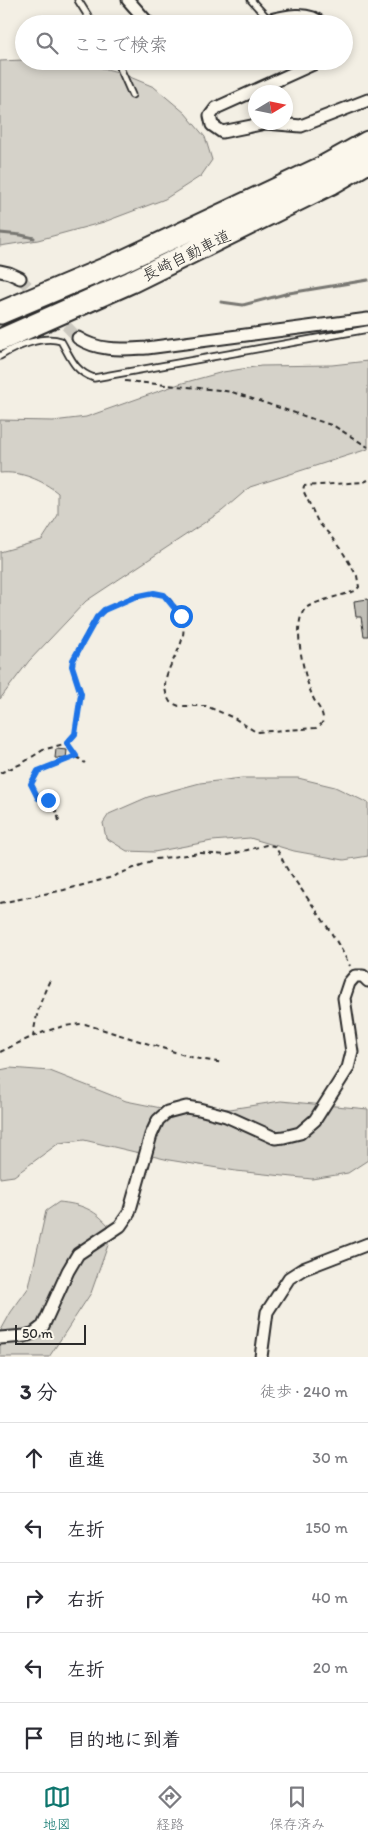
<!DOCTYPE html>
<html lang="ja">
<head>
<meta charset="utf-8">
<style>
	:root { --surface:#fff; --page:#f2f2f3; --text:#2b2b33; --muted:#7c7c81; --line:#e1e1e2; --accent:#0f766e }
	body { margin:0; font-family:Itim,"Klee One",sans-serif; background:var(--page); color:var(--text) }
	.compass { position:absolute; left:248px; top:85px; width:45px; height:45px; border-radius:50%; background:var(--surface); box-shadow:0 2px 8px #0003; rotate:80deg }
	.scale { position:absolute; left:15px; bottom:12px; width:71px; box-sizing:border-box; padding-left:5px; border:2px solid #2b2b2b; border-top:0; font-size:14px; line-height:18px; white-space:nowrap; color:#2b2b2b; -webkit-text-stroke:4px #fbf7ec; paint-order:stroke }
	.stop { position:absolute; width:15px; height:15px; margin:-11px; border:4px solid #1a73e8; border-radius:50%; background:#fff }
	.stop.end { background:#1a73e8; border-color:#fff; box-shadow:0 1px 5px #0008 }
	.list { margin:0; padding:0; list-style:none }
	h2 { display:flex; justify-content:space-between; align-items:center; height:65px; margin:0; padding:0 20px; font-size:21px }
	h2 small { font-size:16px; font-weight:400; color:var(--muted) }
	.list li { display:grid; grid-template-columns:32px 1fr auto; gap:15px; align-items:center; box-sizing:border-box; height:70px; padding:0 20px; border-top:1px solid var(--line) }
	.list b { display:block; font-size:19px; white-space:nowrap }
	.list em { font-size:16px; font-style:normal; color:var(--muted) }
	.icon { flex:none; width:28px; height:28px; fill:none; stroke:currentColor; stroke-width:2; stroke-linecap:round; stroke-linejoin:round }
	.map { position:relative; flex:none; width:368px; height:1357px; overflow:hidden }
	.search { position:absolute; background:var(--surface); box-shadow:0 2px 8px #0003; left:15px; right:15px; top:15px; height:55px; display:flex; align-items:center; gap:12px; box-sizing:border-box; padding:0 18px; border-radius:28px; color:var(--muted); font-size:19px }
	.sheet { height:415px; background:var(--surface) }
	nav { display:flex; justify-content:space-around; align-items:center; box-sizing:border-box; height:70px; border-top:1px solid var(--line); background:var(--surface); font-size:14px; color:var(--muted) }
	nav a { display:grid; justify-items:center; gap:2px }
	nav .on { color:var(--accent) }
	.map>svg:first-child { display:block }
	.green { fill:#d5d2c9; stroke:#807e7a }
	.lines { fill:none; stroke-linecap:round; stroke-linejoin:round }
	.stream { stroke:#787772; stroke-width:3 }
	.building { fill:#c0beb6; stroke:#2b2b2b }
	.minor-tunnel { stroke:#cbc8bf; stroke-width:11; stroke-dasharray:11 5.5; stroke-linecap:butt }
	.service-casing { stroke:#2b2b2b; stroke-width:9 }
	.minor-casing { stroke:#2b2b2b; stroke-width:15 }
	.motorway-casing { stroke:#2b2b2b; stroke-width:25 }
	.path { stroke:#2b2b2b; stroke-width:2; stroke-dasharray:5 4; stroke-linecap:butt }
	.service { stroke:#fbf7ec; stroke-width:5.5 }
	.minor { stroke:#fbf7ec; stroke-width:11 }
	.motorway { stroke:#fbf7ec; stroke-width:21 }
	.route { stroke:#1a73e8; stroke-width:6 }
	.labels { text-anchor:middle; stroke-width:4; stroke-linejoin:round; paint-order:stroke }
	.street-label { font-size:16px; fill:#2b2b2b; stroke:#fbf7ec }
</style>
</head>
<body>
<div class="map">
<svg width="368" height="1357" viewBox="0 0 368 1357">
	<rect width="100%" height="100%" fill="#f3efe4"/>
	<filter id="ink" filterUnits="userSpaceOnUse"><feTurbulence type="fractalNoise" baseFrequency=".02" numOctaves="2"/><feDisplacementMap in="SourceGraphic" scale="10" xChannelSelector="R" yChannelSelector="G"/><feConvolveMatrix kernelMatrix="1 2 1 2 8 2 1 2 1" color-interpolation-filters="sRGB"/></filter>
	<g filter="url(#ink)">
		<path class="green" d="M24,60V61H57L87,64L118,72L154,87L185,113L205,137L212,160L201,176L165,199L104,222L38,240L0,246V61Z
			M368,361V449L250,487L222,511L86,601L29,661L0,699V552L42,540L58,515V493C42,480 21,471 0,473V420L53,421L86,417L179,384L223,372L261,366L332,365Z
			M242,778H298L335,787L368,803V856L344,860L294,851L250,838L212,841L154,852L127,851L106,838L103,823L109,814L148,797L200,783Z
			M10,1068L50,1071L126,1101L161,1108L230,1109L281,1101L368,1109V1160L348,1173L312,1179L236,1171L169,1160L84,1140L59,1143L14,1176L0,1178V1070Z
			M59,1202C80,1204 94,1209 108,1225V1245L91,1293L49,1357H0V1332L11,1312L29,1287L46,1211Z"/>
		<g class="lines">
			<path class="stream" d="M0,233L21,235L34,238
				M221,302L243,305L289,293L368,280"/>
		</g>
		<path class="building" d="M368,599V636H364L361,617H356L354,601Z
			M56,749L67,750L66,759L55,758Z"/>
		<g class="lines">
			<path class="minor-tunnel" d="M20,278L78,338"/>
			<g class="service-casing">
				<path id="service" d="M78,0L93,24
					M251,0L270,21
					M117,61L132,95
					M0,356C16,346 43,335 61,341C71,358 74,371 94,378L368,329"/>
			</g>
			<g class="minor-casing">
				<path id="minor" d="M128,0L149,24
					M253,24C273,20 306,7 322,24
					M320,61L216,108L210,116L212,125L222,132L266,123L301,126L368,100
					M0,271L9,273L20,278
					M78,338C100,352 123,349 147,348L368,319
					M0,1338L25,1336L34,1333L43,1326L68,1271L78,1254L120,1226L129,1213L151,1135L158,1120L167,1112L186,1107L199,1109L226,1116L275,1138L284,1137L300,1133L315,1120L348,1068L352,1052L344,998L349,983L355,976H363L368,981
					M261,1357L267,1312L289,1278L303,1269L368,1244"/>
			</g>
			<g class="motorway-casing">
				<path id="motorway" d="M0,313L121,262L323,167L368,142
					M0,340L131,282L332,183L368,162"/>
			</g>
			<path class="path" d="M125,381L219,390L232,392L334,426L368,447
				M67,743L75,734L81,694L72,666L73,661C81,647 87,629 97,617C106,606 151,588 164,595C170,598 178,610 181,616C194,650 151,671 170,702L179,706H206L234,718L256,732L316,728C320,725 323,724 323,719C323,710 315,704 312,695C305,679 291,624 305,609C311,602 344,595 355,591L359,587L357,576L344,554L330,535L318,522L303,490L304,486L364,482L368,480
				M0,773L21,764L43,750L67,743L77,757L85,763
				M59,821C56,807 52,801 38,798L31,784L38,771L76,756
				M0,903L64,890L109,878L156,859L200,853L228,855L266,845L274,846C281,854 283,863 289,872C312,905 332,930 350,966
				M33,1037C36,1015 41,998 51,978
				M0,1052C27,1039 55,1024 85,1024L194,1058L223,1063"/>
			<use href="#service" class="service"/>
			<use href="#minor" class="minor"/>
			<use href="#motorway" class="motorway"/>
		</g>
	</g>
	<g class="lines" filter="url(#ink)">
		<path class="route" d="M48,800L38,798L31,784L38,771L76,756L67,743L75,734L81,694L72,666L73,660L97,617L104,610L134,597L154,593L164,595L181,616"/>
	</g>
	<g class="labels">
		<g class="street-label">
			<text transform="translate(186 255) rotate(-26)" y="6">長崎自動車道</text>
		</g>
	</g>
</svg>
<svg class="compass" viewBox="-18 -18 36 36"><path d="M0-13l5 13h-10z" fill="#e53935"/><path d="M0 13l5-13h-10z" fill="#7c7c81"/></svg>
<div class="scale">50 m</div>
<div class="stop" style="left:181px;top:616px"></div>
<div class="stop end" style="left:48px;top:800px"></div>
<div class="search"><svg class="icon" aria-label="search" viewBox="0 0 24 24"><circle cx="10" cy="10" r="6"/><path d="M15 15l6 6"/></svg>ここで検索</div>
</div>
<section class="sheet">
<h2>3 分<small>徒歩 · 240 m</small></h2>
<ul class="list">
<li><svg class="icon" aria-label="ahead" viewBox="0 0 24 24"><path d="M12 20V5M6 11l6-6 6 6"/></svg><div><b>直進</b></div><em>30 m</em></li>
<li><svg class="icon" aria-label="left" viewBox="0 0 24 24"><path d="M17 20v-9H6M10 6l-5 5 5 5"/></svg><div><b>左折</b></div><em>150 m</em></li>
<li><svg class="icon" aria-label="right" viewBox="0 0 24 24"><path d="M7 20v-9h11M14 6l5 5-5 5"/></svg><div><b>右折</b></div><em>40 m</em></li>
<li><svg class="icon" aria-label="left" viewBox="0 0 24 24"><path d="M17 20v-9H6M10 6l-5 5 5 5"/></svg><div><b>左折</b></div><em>20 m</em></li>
<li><svg class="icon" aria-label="arrive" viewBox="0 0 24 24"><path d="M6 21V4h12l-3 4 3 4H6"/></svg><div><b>目的地に到着</b></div></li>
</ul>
</section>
<nav>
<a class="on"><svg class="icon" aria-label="map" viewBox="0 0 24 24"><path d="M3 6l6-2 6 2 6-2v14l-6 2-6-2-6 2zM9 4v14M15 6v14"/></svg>地図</a>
<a><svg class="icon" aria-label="directions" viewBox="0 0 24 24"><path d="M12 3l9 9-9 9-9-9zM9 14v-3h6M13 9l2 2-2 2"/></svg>経路</a>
<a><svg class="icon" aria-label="saved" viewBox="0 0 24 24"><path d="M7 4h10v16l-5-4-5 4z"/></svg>保存済み</a>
</nav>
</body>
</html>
